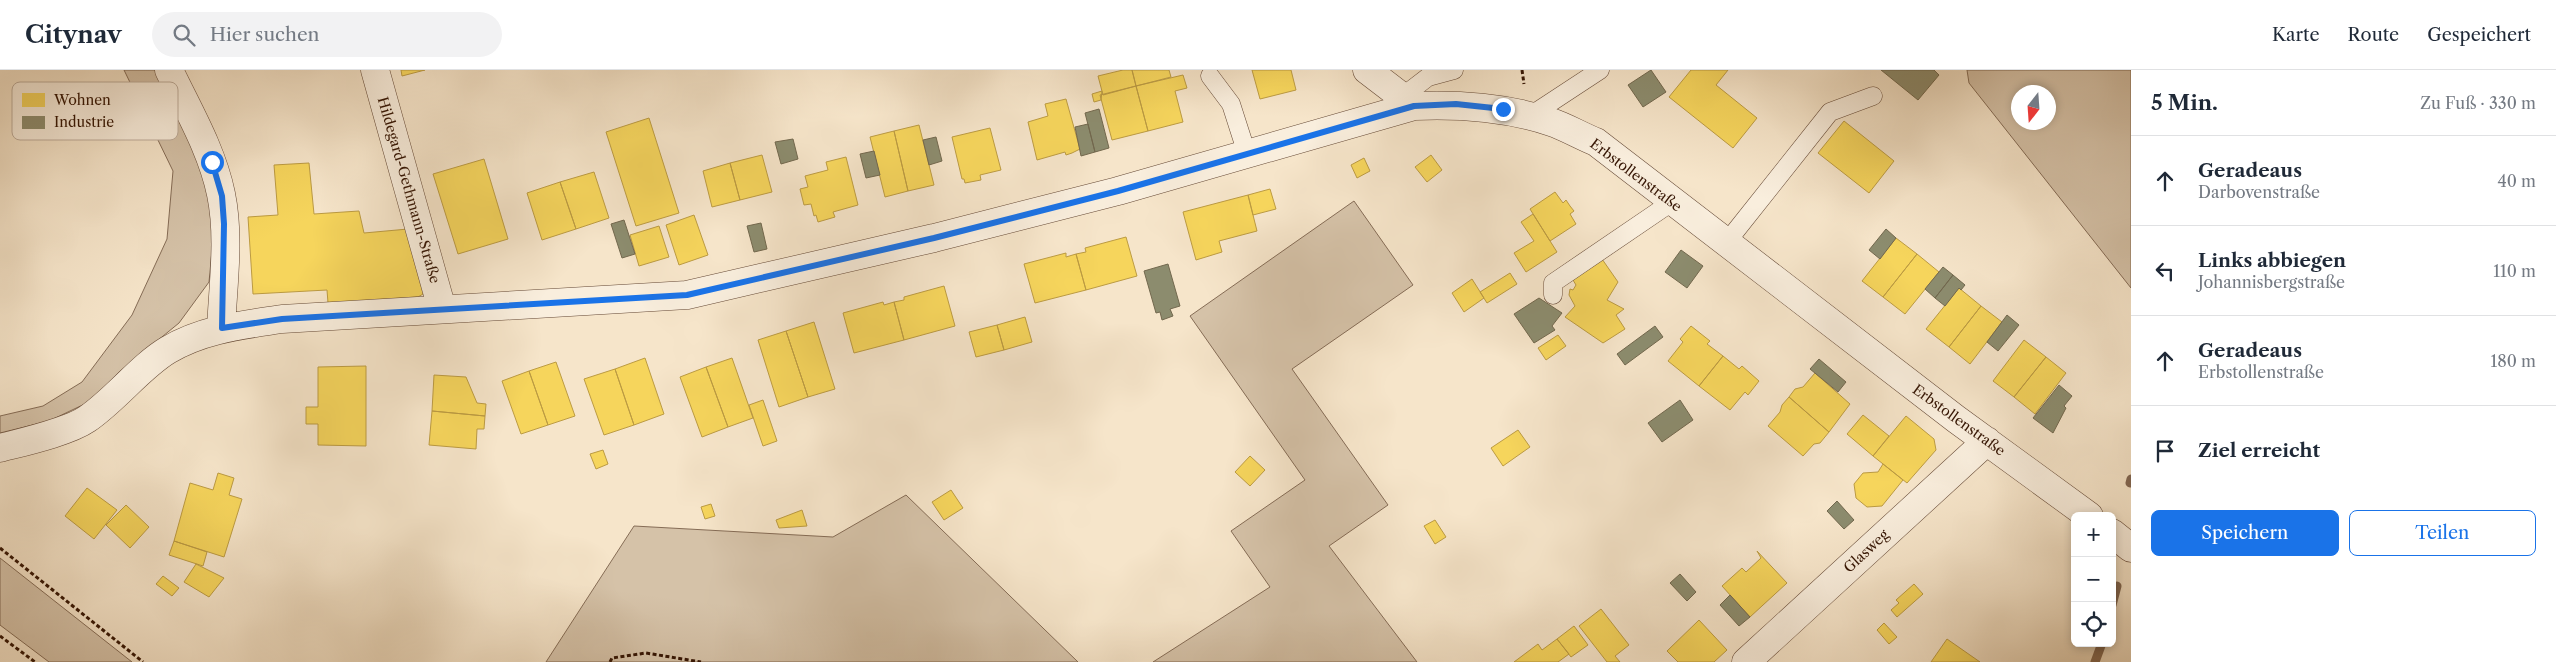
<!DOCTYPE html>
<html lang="de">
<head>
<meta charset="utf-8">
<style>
	:root { --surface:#fff; --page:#f2f2f3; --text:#1f2937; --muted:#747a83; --line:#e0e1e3; --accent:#1a73e8 }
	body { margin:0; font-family:"Libre Caslon Text",serif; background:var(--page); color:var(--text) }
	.controls { position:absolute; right:15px; bottom:15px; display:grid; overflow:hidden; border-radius:8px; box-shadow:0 2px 8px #0003 }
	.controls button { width:45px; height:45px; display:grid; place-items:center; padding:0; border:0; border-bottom:1px solid var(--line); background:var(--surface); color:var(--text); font:25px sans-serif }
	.compass { position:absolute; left:2011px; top:15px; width:45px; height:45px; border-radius:50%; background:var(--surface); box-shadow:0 2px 8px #0003; rotate:197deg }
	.stop { position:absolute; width:15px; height:15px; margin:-11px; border:4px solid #1a73e8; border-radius:50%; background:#fff }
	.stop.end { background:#1a73e8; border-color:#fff; box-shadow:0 1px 5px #0008 }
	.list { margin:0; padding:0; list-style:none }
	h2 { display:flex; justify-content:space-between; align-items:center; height:65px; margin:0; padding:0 20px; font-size:21px }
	h2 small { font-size:16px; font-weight:400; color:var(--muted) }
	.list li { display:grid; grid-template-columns:32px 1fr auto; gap:15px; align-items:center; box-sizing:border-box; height:90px; padding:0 20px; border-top:1px solid var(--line) }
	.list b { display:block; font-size:19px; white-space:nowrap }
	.list p { margin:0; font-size:16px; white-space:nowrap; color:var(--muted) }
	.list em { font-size:16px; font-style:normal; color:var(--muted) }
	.actions { display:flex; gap:10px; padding:15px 20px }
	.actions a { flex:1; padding:11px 0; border:1px solid var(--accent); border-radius:8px; text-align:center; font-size:18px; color:var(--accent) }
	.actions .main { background:var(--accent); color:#fff }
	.icon { flex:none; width:28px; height:28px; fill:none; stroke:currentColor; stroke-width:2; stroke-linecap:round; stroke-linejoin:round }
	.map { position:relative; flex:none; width:2131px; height:592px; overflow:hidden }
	header { display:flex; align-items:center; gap:30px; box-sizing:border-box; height:70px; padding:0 25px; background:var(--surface); border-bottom:1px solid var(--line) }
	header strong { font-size:24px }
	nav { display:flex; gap:28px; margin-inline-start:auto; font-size:18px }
	.search { width:350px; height:45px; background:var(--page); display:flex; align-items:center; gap:12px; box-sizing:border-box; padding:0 18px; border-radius:28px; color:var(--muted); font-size:19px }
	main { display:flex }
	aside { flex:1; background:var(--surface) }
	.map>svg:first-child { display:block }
	.green { fill:#d5c2a8; stroke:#856c56; fill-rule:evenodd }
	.homes { fill:#f6d55c; stroke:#bc9b42 }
	.industry { fill:#8c8c6e; stroke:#72684e }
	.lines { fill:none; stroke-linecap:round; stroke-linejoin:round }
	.stream { stroke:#816753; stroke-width:9 }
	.service-casing { stroke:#654936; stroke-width:19 }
	.minor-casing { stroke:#654936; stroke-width:29 }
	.path { stroke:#351504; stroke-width:3; stroke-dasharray:4 2.5; stroke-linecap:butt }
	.service { stroke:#f9eedd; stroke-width:18 }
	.minor { stroke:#f9eedd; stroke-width:28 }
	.route { stroke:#1a73e8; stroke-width:6 }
	.labels { text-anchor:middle; stroke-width:5; stroke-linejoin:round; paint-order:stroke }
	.street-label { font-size:14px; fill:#351504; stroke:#f9eedd }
	.key { fill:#f9eedd; stroke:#bead9c; stroke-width:1 }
	.key-label { font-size:14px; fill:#351504 }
</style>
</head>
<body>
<header>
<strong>Citynav</strong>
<div class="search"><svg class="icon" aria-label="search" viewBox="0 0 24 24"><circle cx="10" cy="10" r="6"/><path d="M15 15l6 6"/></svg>Hier suchen</div>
<nav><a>Karte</a><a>Route</a><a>Gespeichert</a></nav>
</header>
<main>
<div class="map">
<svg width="2131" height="592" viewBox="0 0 2131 592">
	<rect width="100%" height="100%" fill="#f6e5ca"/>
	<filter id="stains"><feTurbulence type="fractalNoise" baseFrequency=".004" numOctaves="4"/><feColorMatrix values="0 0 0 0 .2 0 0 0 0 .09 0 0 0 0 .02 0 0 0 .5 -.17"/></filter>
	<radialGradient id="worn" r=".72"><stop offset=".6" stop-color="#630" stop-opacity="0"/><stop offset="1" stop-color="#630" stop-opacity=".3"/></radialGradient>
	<path class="green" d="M124,0H158L202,88L215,149L209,212L179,253L119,302L91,331L49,351L0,363V346L43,336L82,312L132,245L167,169L173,101Z
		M1967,0H2131V218L1969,13ZM2018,22H2048V52H2018Z
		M1354,131L1413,215L1292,299L1388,435L1329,476L1417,592H1153L1270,517L1231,461L1305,410L1190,246Z
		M906,425L1078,592H546L634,456L833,467Z
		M0,488L132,592H49L0,555Z"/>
	<path class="homes" d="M401,0H425L402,6Z
		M1123,0H1132L1136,16L1103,25L1098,6Z
		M1132,0H1169L1171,7L1136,16Z
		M1252,0H1291L1296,20L1260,29Z
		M1691,0H1728L1716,15L1757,48L1733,78L1669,27Z
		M1183,5L1187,18L1175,21L1183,52L1148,61L1136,16Z
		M1136,16L1148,61L1112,70L1100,25Z
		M1102,21L1101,30L1094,32L1092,24Z
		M1066,29L1080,79L1072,83L1066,85L1065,82L1037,90L1028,52L1048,46L1045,34Z
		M649,48L679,143L636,156L606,62Z
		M1844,51L1894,91L1869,123L1818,83Z
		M919,55L934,115L908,121L894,61Z
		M990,58L1001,100L980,105L981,110L965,113L964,109H962L952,67Z
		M894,61L908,121L885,127L870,67Z
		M762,85L772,122L740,130L730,93Z
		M1431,85L1442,100L1427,112L1415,97Z
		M846,87L858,135L833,142L835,147L818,152L816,145L814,146L811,134L804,135L800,119L808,117L805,106L828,100L826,92Z
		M1364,88L1370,101L1357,108L1351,95Z
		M484,89L508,169L458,184L433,104Z
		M309,93L314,144L359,141L364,163L408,159L425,217L423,224L418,227L328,233L327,220L253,224L248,147L278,145L274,95Z
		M730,93L740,130L712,137L703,101Z
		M594,102L609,148L576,159L560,112Z
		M560,112L576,159L542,170L527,123Z
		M1270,119L1276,139L1253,145L1248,125Z
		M1555,122L1563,133L1566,130L1570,136L1574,141L1570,144L1576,154L1550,171L1530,139Z
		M1248,125L1257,161L1219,171L1222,182L1196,190L1183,142Z
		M1533,144L1557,182L1526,202L1514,183L1534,171L1521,152Z
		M694,145L708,185L679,195L666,155Z
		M659,156L669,187L639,196L630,165Z
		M1126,167L1137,206L1086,220L1076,184L1086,182L1085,178Z
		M1896,168L1917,184L1883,227L1862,211Z
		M1066,183V187L1076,184L1086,220L1035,233L1024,194Z
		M1917,184L1939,202L1905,244L1883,227Z
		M1602,189L1618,212L1607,230L1624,239L1616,245L1625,259L1603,273L1565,247L1575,236L1569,225L1570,219L1573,220L1576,215L1573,210Z
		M1510,203L1517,214L1487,233L1480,222Z
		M1472,209L1484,228L1464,242L1452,223Z
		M944,216L955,256L904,270L894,232L904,230V227Z
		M1959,218L1981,236L1949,277L1926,259Z
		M883,232L884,235L894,232L904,270L854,283L843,243Z
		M1981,236L2002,252L1970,294L1949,277Z
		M1025,247L1032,272L1004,280L997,255Z
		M814,252L835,319L808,327L786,261Z
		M997,255L1004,280L976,287L969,262Z
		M1691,256L1710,271L1707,274L1723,286L1699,316L1668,291L1683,272L1680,269Z
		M786,261L808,327L779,337L758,270Z
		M1558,265L1566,276L1546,290L1538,278Z
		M2024,270L2046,287L2014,327L1993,311Z
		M1723,286L1739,299L1742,296L1759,311L1748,325L1745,322L1730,340L1699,316Z
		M2046,287L2066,303L2035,344L2014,327Z
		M645,288L664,344L634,355L615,299Z
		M732,288L753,348L728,357L706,297Z
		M556,292L575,346L548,355L529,301Z
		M366,296V376L318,375V354H306V337H318V297Z
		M706,297L728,357L702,367L680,307Z
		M615,299L634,355L604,365L584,309Z
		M529,301L548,355L521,364L502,311Z
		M1815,303L1850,334L1829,362L1789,327L1795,319L1803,317Z
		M434,305L466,307L477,333L486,334L485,346L432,341Z
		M1789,327L1829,362L1820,373L1814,374L1803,386L1768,356L1780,342L1782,335Z
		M763,330L777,371L763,376L749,335Z
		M432,341L485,346L484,359H477L476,379L429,375Z
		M1863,345L1889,366L1873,386L1847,364Z
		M1906,346L1934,369L1936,380L1907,413L1873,386Z
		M1518,360L1530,377L1503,396L1491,378Z
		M603,380L608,394L596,399L590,384Z
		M1250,386L1265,400L1250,416L1235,402Z
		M1883,394L1903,410L1882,436L1867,437L1856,428L1854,414L1863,403L1878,402Z
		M218,403L234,408L229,425L242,429L224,487L174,471L190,413L213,420Z
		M87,418L117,440L94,469L65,446Z
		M951,420L963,438L944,450L932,432Z
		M711,434L715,446L705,449L701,437Z
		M126,435L149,457L130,478L106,455Z
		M802,440L807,456L779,458L776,450Z
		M1435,450L1446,467L1435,474L1424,456Z
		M174,471L207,482L203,496L169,485Z
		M1757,481L1787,513L1750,547L1722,516L1742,498L1746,502L1761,488Z
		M196,494L224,508L209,527L184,512Z
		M163,506L179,518L172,526L156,514Z
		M1914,514L1923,524L1897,547L1891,540L1899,533L1896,530Z
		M1601,539L1629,575L1615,586L1620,592H1607L1579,556Z
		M1699,550L1727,580L1714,592H1678L1667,581Z
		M1884,553L1897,567L1889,574L1877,560Z
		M1574,556L1588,575L1571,587L1557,569Z
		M1557,569L1569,584L1558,592H1514L1538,574L1542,580Z
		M1947,569L1980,592H1931Z"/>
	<path class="industry" d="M1651,0L1666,22L1643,37L1628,15Z
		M1881,0H1934L1939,5L1918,30Z
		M1099,39L1109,78L1095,82L1085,43Z
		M1088,54L1095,82L1081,86L1075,57Z
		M936,67L942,91L929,95L923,70Z
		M793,69L798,89L781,94L775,72Z
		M874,81L880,105L866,108L860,84Z
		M624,150L635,184L622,188L611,154Z
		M761,153L767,179L754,182L747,156Z
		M1886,159L1896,168L1880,189L1869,180Z
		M1681,180L1703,196L1687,218L1665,202Z
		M1168,194L1180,236L1170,239L1173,246L1162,250L1160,242L1156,243L1144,201Z
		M1943,197L1953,205L1935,228L1925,219Z
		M1953,205L1965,215L1961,220L1959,218L1945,236L1935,228Z
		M1539,228L1562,243L1552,256L1555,260L1534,273L1514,244Z
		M2007,245L2019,255L1998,281L1987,272Z
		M1655,256L1663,267L1625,295L1617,284Z
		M1819,289L1846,312L1838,322L1810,299Z
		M2059,315L2072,326L2064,336L2066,338L2053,363L2033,348Z
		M1680,330L1693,350L1662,372L1648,353Z
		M1837,431L1854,450L1844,459L1827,441Z
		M1680,504L1696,522L1687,531L1670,513Z
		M1730,525L1750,547L1739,556L1720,535Z"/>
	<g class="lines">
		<path class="stream" d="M2130,413L2131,409
			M2112,535L2117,516
			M2095,592L2102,573"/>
		<g class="service-casing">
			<path id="service" d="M1210,6L1231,34L1247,84
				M1402,27L1428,7L1454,0
				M1530,46L1600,0
				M1726,173L1830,42L1873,26
				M1553,225V213L1672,132"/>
		</g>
		<g class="minor-casing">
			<path id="minor" d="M169,0C188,40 212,80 221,124C230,167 223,215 221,259
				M375,0L442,239
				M1367,0L1414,36
				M0,378C23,372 68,362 87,349C115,330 141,296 168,280C203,259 243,255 282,249L687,225L934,168L1118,121L1414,36C1461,34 1506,37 1551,52C1566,57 1581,66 1596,72L1956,349L2089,446
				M2112,463L2131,478
				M1746,592L1987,371"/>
		</g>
		<path class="path" d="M1522,0L1524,14
			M0,478L143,592
			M0,566L35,592
			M610,592L612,588L646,583L701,592"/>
		<use href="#service" class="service"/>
		<use href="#minor" class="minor"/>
	</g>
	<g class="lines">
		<path class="route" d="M212,92L222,126L224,154L222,258L282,249L687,225L934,168L1118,121L1414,36L1456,34L1503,39"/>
	</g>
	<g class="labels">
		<g class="street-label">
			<text transform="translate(1636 105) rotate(37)" y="5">Erbstollenstraße</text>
			<text transform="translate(409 120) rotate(74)" y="5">Hildegard-Gethmann-Straße</text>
			<text transform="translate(1959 350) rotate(36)" y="5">Erbstollenstraße</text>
			<text transform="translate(1866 481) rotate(-43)" y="5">Glasweg</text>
		</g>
	</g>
	<rect x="12" y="12" width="166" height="58" rx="8" class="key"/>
	<rect x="22" y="23" width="23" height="14" fill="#f6d55c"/>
	<rect x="22" y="46" width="23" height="13" fill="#8c8c6e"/>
	<g class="key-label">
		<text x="54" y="35">Wohnen</text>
		<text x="54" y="57">Industrie</text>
	</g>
	<rect width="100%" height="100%" filter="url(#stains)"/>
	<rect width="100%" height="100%" fill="url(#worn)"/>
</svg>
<div class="controls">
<button>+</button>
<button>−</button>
<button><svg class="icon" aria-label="locate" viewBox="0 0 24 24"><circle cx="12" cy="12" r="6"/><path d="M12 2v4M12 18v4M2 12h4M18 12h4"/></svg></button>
</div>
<svg class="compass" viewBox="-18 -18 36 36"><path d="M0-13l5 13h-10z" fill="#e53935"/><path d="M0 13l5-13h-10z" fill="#747a83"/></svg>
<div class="stop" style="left:212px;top:92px"></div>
<div class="stop end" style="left:1503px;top:39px"></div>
</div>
<aside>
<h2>5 Min.<small>Zu Fuß · 330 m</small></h2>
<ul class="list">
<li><svg class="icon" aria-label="ahead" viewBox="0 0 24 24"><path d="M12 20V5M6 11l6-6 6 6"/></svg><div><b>Geradeaus</b><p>Darbovenstraße</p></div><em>40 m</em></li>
<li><svg class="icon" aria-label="left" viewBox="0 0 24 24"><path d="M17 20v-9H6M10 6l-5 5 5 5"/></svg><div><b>Links abbiegen</b><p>Johannisbergstraße</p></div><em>110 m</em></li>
<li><svg class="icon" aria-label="ahead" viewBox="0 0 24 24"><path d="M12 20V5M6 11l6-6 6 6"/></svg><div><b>Geradeaus</b><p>Erbstollenstraße</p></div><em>180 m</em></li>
<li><svg class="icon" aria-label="arrive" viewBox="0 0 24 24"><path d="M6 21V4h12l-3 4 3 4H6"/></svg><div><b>Ziel erreicht</b></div></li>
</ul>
<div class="actions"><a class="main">Speichern</a><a>Teilen</a></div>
</aside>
</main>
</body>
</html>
